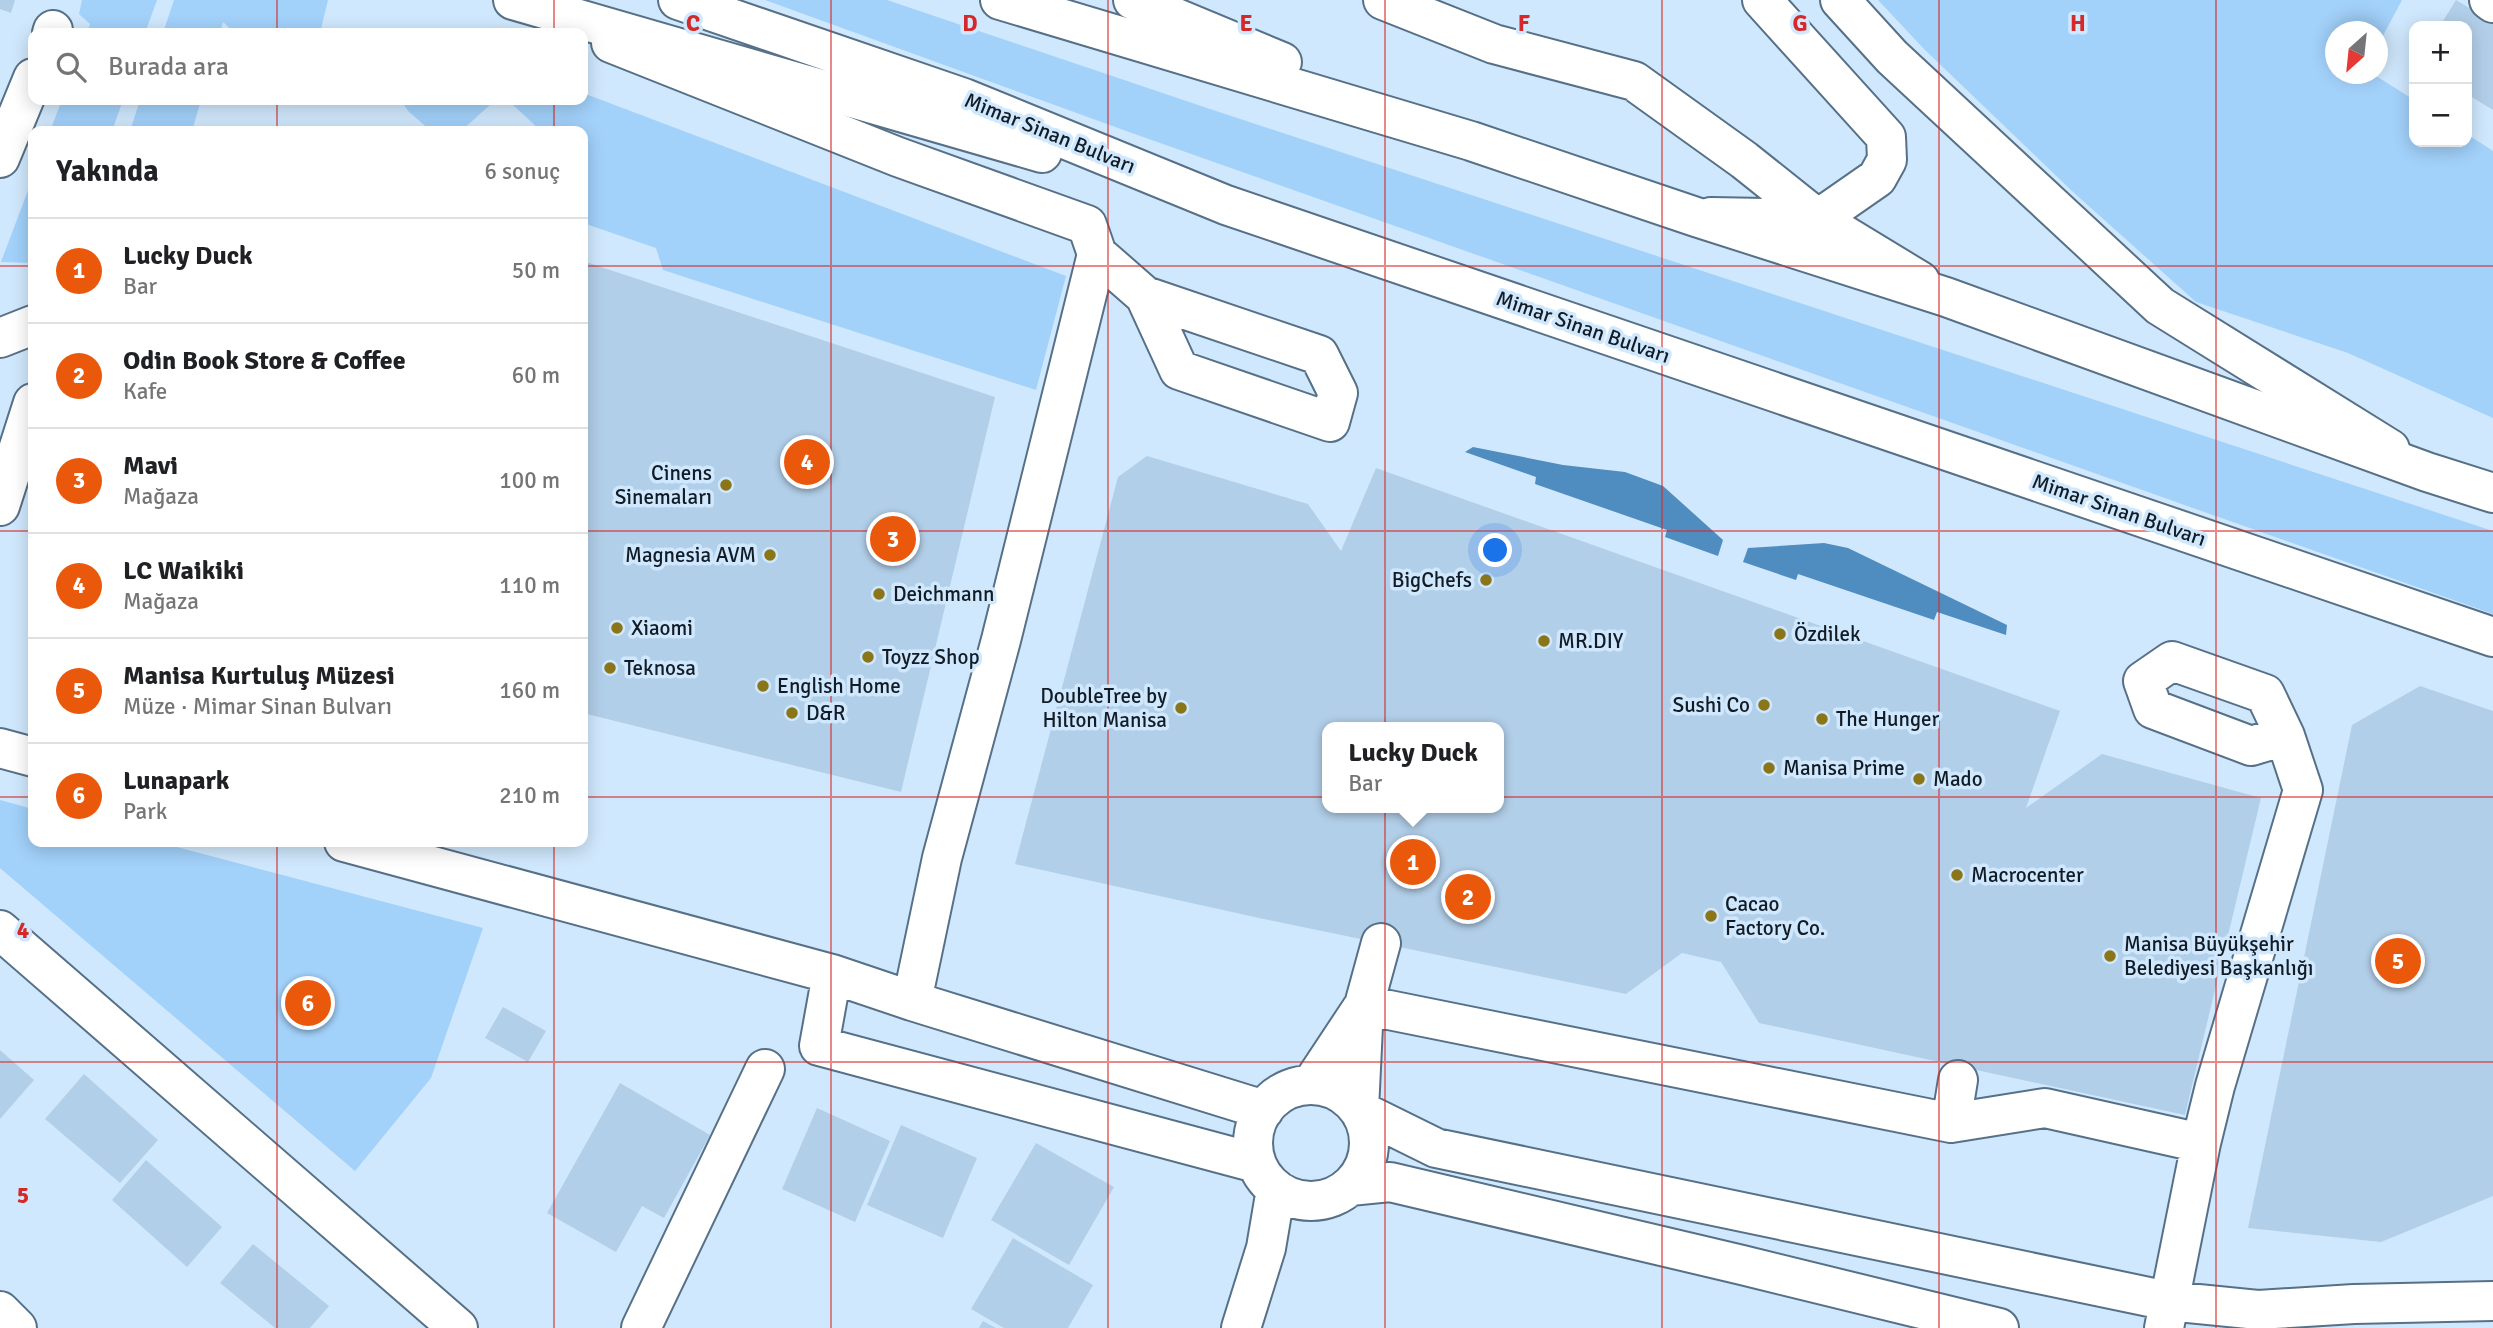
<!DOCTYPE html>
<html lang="tr">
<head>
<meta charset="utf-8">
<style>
	:root { --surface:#fff; --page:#f2f2f2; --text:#202124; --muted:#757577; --line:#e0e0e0; --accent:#ea580c }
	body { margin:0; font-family:Signika,sans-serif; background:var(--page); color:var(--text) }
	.controls { position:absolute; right:21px; top:21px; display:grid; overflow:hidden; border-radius:14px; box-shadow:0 4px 18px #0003 }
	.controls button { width:63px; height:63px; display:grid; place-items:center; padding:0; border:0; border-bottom:2px solid var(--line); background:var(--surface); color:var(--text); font:35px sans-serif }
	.compass { position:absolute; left:2325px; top:21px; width:63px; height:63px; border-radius:50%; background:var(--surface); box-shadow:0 4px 18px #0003; rotate:207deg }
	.you { position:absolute; left:1496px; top:551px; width:24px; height:24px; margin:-18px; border:5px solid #fff; border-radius:50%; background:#1a73e8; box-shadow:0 0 0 10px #1a73e833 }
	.badge { display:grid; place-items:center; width:46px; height:46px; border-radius:50%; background:var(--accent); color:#fff; font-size:23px; font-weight:700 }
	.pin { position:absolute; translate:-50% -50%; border:4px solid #fff; box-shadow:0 2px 7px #0006 }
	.popup { position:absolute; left:1322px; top:722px; width:182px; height:91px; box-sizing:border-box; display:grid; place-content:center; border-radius:14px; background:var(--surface); filter:drop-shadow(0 2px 5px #0005); font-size:23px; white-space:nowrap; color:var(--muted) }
	.popup b { font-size:26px; color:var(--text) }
	.popup::after { content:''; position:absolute; left:50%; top:100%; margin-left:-14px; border:14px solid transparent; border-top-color:var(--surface) }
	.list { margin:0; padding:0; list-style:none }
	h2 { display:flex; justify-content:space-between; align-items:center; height:91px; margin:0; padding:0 28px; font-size:30px }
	h2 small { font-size:23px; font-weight:400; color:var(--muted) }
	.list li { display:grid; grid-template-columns:46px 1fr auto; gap:21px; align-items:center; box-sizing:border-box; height:105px; padding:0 28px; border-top:2px solid var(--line) }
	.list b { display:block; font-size:26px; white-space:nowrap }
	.list p { margin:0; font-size:23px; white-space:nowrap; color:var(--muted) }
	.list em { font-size:23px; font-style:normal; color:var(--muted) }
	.icon { flex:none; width:38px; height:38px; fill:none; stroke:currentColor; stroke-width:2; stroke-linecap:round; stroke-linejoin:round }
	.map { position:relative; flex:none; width:2493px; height:1328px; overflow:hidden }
	.search { position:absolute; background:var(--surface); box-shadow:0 4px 18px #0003; left:28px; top:28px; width:560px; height:77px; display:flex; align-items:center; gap:18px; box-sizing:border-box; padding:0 24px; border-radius:14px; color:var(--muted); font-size:26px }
	.panel { position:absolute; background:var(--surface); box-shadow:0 4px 18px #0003; left:28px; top:126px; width:560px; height:721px; border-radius:14px }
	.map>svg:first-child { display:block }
	.green { fill:#a2d1fa }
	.water { fill:#4f8cbf }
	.building { fill:#b2cfe9; fill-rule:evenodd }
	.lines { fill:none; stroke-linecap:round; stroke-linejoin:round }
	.minor-casing { stroke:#567087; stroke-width:42 }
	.major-casing { stroke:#567087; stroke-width:42 }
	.highway-casing { stroke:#567087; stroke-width:42 }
	.minor { stroke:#fff; stroke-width:38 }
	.major { stroke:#fff; stroke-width:38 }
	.highway { stroke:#fff; stroke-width:38 }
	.grid { fill:none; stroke:#d62828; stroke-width:2; stroke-opacity:0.55 }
	.poi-dot { fill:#8a7519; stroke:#d0e8fd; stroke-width:2.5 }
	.labels { text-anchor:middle; stroke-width:7; stroke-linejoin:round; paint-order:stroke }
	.street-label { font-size:21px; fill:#121c26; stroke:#d0e8fd }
	.poi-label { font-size:21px; fill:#121c26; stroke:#d0e8fd; text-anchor:start }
	.grid-label { font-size:23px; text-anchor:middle; font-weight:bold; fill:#d62828; stroke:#d0e8fd; stroke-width:7; stroke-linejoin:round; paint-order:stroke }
</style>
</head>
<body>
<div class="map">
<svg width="2493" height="1328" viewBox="0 0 2493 1328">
	<rect width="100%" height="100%" fill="#d0e8fd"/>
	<path class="green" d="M82,0H157L145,33H87L90,24L79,14Z
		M174,0H328L320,33H235L223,22L220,33H163Z
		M765,0H887L1210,109L2493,531V614L1129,132Z
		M1878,0H2402L2378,45V32H2336V74H2373L2414,100V142H2467V134L2493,151V418L2348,353L2196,302L2072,191L1924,49Z
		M583,93L1066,276L1036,390L663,270L656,248L583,223V131H541L512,104H491L461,131H431L408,111L401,100H583Z
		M62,100H123L112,131H50Z
		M140,100H201L192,131H130Z
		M33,177V263L1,262Z
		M0,800L33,809V842H158L483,928L431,1078L355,1171L0,868Z"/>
	<path class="water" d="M1473,447L1563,465L1625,472L1663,486L1723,540L1718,556L1665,537L1667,530L1535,484L1536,477L1465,452Z
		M1824,543L1848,548L2007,625L2006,635L1937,612L1934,620L1798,574L1796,580L1743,562L1748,548Z"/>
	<path class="building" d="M0,0H15L11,13L0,9Z
		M2456,0L2493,22V110L2467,94V26H2440Z
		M583,261L995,397L901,792L583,713Z
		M1147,456L1308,504L1341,551L1376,468L2060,711L2026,808L2102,754L2261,798L2185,1115L1759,1023L1721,962L1682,953L1626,994L1259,918L1015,864L1118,477ZM1327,727H1499V808H1327Z
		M2420,686L2493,711V1196L2381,1242L2248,1228L2352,725Z
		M503,1007L546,1031L528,1062L485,1038Z
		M0,1050L34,1080L0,1119Z
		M84,1074L158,1140L120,1183L45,1119Z
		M620,1083L710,1135L664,1218L642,1206L616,1252L547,1213Z
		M817,1108L890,1141L855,1222L782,1189Z
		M901,1125L977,1158L943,1238L867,1205Z
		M1036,1143L1114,1187L1069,1265L991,1220Z
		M146,1160L222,1227L187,1267L112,1200Z
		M1013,1238L1093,1285L1068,1328H1004L971,1309Z
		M253,1244L329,1306L310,1328H275L220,1283Z
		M983,1321L996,1328H979Z"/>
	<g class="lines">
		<g class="minor-casing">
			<path id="minor" d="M1383,0L1494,44L1634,81L1744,160L1818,219L1920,281
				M1840,0L1892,57L2160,306L2390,449
				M2489,0L2493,3
				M52,33L53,30
				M611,43L898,157L1087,225L1097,254L1145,296L1179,370L1330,422L1338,393L1319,355L1145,296
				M0,158L33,78
				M1711,217L1818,219L1877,178L1887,160L1886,137L1762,0
				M0,338L33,325
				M0,506L33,403
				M0,748L33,757
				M344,842L832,974L912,1001L1264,1110
				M0,930L458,1328
				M832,974L819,1046L1256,1163
				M912,1001L942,858L1001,640L1097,254
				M1364,1005L1951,1123L2045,1108L2201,1143
				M1311,1085L1364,1005
				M1253 1143a58 58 0 1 1 116 0a58 58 0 1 1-116 0Z
				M1359,1110L1436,1148L2168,1301L2258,1310L2354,1304L2493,1301
				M1359,1110L1364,1005L1381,943
				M1951,1123L1958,1080
				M1350,1186L1390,1182L1742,1265L1999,1328
				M641,1328L765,1069
				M1241,1328L1266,1248L1276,1189
				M2164,1328L2201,1143L2215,1086L2303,790L2285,736L2265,694L2172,661L2143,681L2153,709L2251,746L2285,736"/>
		</g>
		<g class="major-casing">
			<path id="major" d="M0,1311L17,1328"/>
		</g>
		<g class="highway-casing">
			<path id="highway" d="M513,0L1042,153
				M678,0L964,98L1226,205L2493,637
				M1000,0L1471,141L1696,217L1946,297L2427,472L2493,493
				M1133,0L1282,62"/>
		</g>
		<use href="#minor" class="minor"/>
		<use href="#major" class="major"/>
		<use href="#highway" class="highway"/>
	</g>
	<path class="grid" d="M277,0V33M554,0V33M831,0V1328M1108,0V1328M1385,0V1328M1662,0V1328M1939,0V1328M2216,0V1328M277,100V131M554,100V131M0,266H33M583,266H2493M0,531H33M583,531H2493M0,797H33M583,797H2493M277,842V1328M554,842V1328M0,1062H2493"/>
	<g class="poi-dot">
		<circle cx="726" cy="485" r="7"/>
		<circle cx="770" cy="555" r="7"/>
		<circle cx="1486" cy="580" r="7"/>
		<circle cx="879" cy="594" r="7"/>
		<circle cx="617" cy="628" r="7"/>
		<circle cx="1780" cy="634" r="7"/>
		<circle cx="1544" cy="641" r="7"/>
		<circle cx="868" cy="657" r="7"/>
		<circle cx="610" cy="668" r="7"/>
		<circle cx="763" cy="686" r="7"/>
		<circle cx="1764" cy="705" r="7"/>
		<circle cx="1181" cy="708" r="7"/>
		<circle cx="792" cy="713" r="7"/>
		<circle cx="1822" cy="719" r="7"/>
		<circle cx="1769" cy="768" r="7"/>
		<circle cx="1919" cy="779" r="7"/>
		<circle cx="1957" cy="875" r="7"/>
		<circle cx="1711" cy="916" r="7"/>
		<circle cx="2110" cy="956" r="7"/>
	</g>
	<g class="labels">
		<g class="street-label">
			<text transform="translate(1050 133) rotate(22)" y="7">Mimar Sinan Bulvarı</text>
			<text transform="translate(1583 327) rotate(19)" y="7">Mimar Sinan Bulvarı</text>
			<text transform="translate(2119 510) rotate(19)" y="7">Mimar Sinan Bulvarı</text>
		</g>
		<g class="poi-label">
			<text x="712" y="480" text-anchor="end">Cinens<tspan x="712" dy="24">Sinemaları</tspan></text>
			<text x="756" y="562" text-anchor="end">Magnesia AVM</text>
			<text x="1472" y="587" text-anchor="end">BigChefs</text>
			<text x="893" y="601">Deichmann</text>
			<text x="631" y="635">Xiaomi</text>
			<text x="1794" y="641">Özdilek</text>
			<text x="1558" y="648">MR.DIY</text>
			<text x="882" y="664">Toyzz Shop</text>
			<text x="624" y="675">Teknosa</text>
			<text x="777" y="693">English Home</text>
			<text x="1167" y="703" text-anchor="end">DoubleTree by<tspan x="1167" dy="24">Hilton Manisa</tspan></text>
			<text x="1750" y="712" text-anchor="end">Sushi Co</text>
			<text x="806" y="720">D&amp;R</text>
			<text x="1836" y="726">The Hunger</text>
			<text x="1783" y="775">Manisa Prime</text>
			<text x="1933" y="786">Mado</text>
			<text x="1971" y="882">Macrocenter</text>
			<text x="1725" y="911">Cacao<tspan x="1725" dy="24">Factory Co.</tspan></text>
			<text x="2124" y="951">Manisa Büyükşehir<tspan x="2124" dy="24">Belediyesi Başkanlığı</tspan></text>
		</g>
	</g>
	<g class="grid-label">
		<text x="693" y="31">C</text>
		<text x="970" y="31">D</text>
		<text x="1246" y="31">E</text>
		<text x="1524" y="31">F</text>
		<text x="1800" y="31">G</text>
		<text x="2078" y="31">H</text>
		<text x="23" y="938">4</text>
		<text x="23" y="1203">5</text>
	</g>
</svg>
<div class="controls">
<button>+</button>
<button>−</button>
</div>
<svg class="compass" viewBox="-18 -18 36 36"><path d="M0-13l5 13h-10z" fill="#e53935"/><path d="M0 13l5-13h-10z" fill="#757577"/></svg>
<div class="you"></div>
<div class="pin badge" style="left:1413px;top:862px">1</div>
<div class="popup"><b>Lucky Duck</b>Bar</div>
<div class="pin badge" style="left:1468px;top:897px">2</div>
<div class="pin badge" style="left:893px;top:539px">3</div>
<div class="pin badge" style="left:807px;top:462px">4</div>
<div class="pin badge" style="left:2398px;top:961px">5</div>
<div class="pin badge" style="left:308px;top:1003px">6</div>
<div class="search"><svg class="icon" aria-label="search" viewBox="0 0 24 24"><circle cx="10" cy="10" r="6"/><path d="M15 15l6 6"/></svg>Burada ara</div>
<section class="panel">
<h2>Yakında<small>6 sonuç</small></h2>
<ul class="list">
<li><span class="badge">1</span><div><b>Lucky Duck</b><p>Bar</p></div><em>50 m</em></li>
<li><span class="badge">2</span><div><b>Odin Book Store &amp; Coffee</b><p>Kafe</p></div><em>60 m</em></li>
<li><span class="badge">3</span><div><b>Mavi</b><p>Mağaza</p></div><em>100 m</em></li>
<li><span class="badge">4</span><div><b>LC Waikiki</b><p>Mağaza</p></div><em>110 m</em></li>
<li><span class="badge">5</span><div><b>Manisa Kurtuluş Müzesi</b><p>Müze · Mimar Sinan Bulvarı</p></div><em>160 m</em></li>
<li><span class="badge">6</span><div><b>Lunapark</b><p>Park</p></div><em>210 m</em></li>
</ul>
</section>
</div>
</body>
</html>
